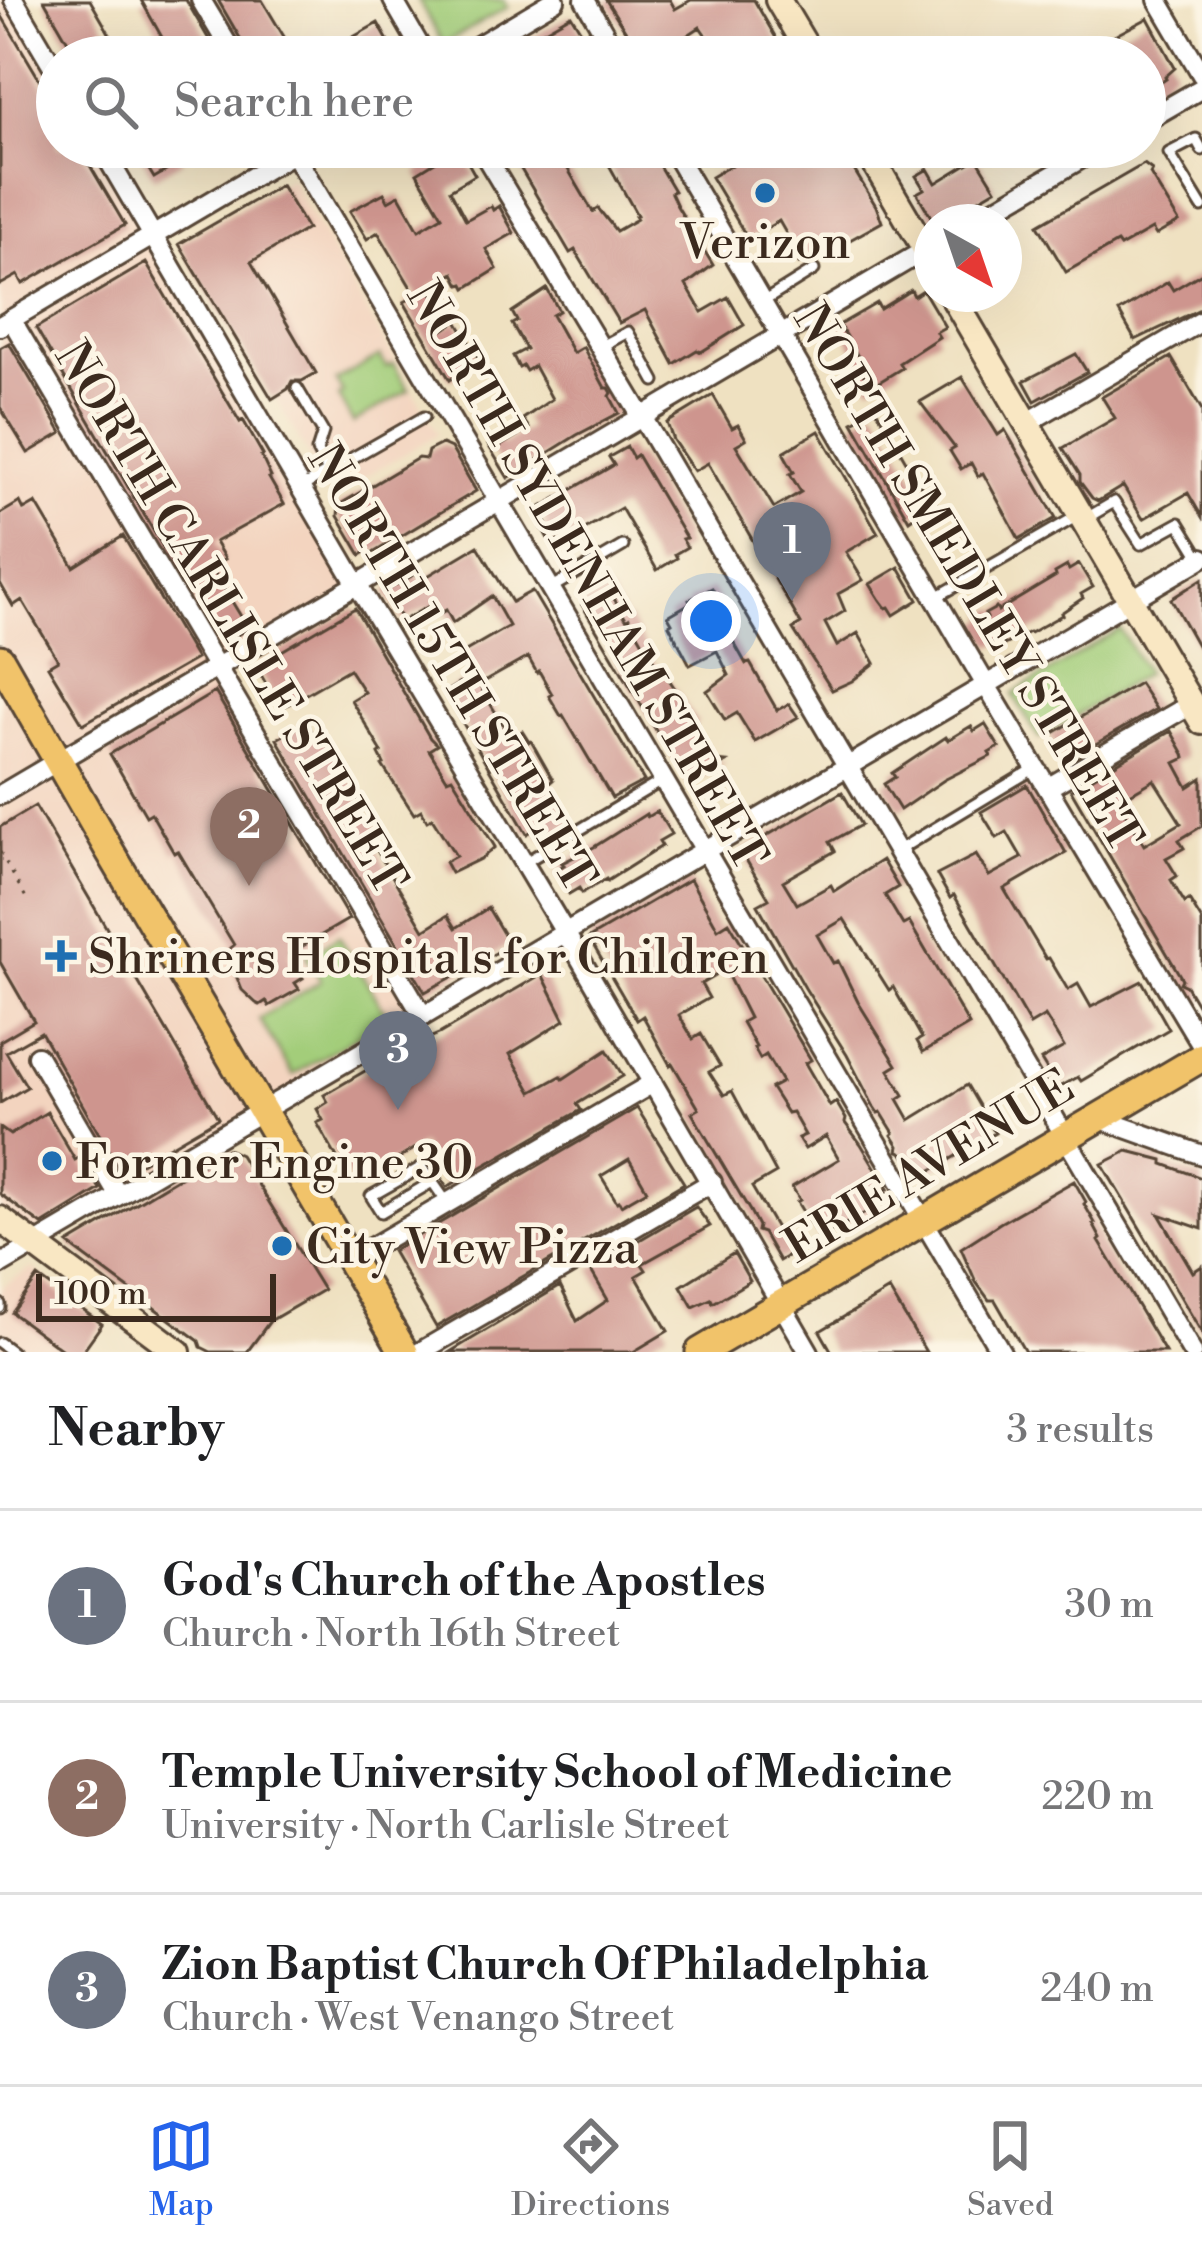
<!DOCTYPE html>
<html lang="en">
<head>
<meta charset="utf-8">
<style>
	:root { --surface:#fff; --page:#f2f2f2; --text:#202124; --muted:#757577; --line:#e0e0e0; --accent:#2563eb }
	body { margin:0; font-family:"Libre Bodoni",serif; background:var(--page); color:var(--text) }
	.compass { position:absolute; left:914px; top:204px; width:108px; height:108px; border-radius:50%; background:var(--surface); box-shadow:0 12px 48px #0002; rotate:140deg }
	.scale { position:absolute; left:36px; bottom:30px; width:240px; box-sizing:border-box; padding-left:12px; border:6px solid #3b2a1e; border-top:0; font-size:33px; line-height:42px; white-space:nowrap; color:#3b2a1e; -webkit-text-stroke:9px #fcf5e5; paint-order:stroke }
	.you { position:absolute; left:711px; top:621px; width:42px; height:42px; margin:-30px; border:9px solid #fff; border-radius:50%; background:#1a73e8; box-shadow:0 0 0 18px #1a73e833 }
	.badge { display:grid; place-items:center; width:78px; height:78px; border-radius:50%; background:var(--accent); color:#fff; font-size:39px; font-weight:700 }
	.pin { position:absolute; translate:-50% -99px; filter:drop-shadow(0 3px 6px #0008) }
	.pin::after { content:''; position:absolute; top:63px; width:42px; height:36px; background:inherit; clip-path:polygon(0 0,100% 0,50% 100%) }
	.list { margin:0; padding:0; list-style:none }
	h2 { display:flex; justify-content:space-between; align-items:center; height:156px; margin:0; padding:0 48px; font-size:51px }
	h2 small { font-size:39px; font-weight:400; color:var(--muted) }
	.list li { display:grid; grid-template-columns:78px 1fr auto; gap:36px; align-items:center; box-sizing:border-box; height:192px; padding:0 48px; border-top:3px solid var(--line) }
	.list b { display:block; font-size:45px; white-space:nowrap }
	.list p { margin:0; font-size:39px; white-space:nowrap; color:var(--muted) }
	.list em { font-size:39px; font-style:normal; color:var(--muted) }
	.icon { flex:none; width:66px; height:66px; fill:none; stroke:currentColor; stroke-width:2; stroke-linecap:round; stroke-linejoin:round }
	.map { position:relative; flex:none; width:1202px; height:1352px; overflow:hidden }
	.search { position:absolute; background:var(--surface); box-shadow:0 12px 48px #0002; left:36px; right:36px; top:36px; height:132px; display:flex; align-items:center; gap:30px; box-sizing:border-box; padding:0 42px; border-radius:66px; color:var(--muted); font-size:45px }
	.sheet { height:732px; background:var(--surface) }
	nav { display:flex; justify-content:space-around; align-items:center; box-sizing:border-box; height:168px; border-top:3px solid var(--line); background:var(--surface); font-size:33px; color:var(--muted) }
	nav a { display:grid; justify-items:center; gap:6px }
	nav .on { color:var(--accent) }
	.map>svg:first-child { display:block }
	.built { fill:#f3d4bf }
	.green { fill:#a3cd7a; stroke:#6f7c4c; stroke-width:3 }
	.building { fill:#ce958e; fill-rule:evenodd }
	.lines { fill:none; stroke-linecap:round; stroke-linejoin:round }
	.lane-casing { stroke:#564536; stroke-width:15 }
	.street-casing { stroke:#564536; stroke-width:24 }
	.secondary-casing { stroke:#564536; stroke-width:30 }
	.primary-casing { stroke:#564536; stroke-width:33 }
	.path { stroke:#564536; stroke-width:3; stroke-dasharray:3 9; stroke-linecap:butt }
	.lane { stroke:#fff; stroke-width:9 }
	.street { stroke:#fff; stroke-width:18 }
	.secondary { stroke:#f9e7c3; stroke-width:24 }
	.primary { stroke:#f1c36a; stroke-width:27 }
	.poi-dot { fill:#1f6fb2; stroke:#fcf5e5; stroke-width:4.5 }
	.labels { text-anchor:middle; stroke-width:9; stroke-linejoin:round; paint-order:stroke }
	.poi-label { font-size:48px; fill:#3b2a1e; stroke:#fcf5e5; text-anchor:start }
	.street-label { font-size:48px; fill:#3b2a1e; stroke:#fcf5e5 }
</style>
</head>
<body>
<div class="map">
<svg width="1202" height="1352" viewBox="0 0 1202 1352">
	<rect width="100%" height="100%" fill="#fcf5e5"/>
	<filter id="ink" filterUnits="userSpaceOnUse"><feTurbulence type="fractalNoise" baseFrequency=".00833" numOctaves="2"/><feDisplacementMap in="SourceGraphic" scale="24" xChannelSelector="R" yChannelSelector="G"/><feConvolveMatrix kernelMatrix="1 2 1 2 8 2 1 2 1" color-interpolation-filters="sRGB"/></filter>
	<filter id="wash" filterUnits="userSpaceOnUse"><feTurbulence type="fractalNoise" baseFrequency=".004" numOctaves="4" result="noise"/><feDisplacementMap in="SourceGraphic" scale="48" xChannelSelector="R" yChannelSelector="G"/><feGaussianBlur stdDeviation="2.7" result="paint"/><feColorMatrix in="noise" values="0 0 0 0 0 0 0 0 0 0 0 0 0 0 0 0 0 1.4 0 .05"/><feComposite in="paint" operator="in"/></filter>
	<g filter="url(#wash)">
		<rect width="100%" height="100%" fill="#efe1c1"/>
		<path class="built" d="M0,0H14L57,73V147H100L358,586L217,667L423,1016L35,1245L0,1220Z
			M290,179L438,434L332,496L184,241Z
			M32,1268L105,1324L83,1352H0V1288Z"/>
		<path class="green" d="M418,0H504L508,7L443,44Z
			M380,356L386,367L393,364L409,390L353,423L338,396L343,393L336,381Z
			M1120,629L1146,673L1039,738L1013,694Z
			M339,936L388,1017L293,1075L259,1019L321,981L306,956Z"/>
		<g id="blocks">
			<path class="building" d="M44,0H90L123,57H77Z
				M141,0H186L219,57H173Z
				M218,0H262L292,50L280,57H251Z
				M606,0H670L675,9L691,0H754L787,57H721L700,27L655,57H642Z
				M0,13L57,109V147H79L125,225L23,284L18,275L0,285Z
				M571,15L597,57H533L524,42Z
				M1148,18L1175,68L1165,77L1166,79L1154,87L1149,84L1145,86V57H1101L1105,50L1101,43Z
				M378,23L397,57H318Z
				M135,147H174L183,161L154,178Z
				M459,147L475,175L450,190L466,220L491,206L493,210L499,206L514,233L486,249L497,269L466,288L464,284L460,285L454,273L429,288L439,304L430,309L443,330L457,321L479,359L450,380L404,302L416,296L378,232L367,239L350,211L384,193L388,201L399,195L419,230L442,216L417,173Z
				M508,147H555L593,212L598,208L616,231L637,219L635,216L637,215L599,147H648L674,191L671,193L677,206L713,265L686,285L702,312L728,297L744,325L701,352L697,350L674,364L645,310L619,323L575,250L570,253Z
				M762,147H840L876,206L882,222L805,265L803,261L799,263L787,244L791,242L779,221L748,239L711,177Z
				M977,158L996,189L940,222H934L917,193L924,189L916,176L928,169L936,183Z
				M1144,164L1152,170L1150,174L1179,222L1156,235L1152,229L1120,247L1117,243L1066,272L1038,225Z
				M281,185L307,229L251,262L316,373L302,381H292L288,389L272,399L179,244Z
				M146,263L240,422L243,420L263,455L261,456L271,477L269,478L284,504L215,542L225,559L211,567L248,628L225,643L179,575L36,328Z
				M1202,273V308L1135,340L1119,312L1168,282L1173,290Z
				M547,289L559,311L552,315L573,353L583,347L605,388H609L612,393L610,396L619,413L577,435L508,478L488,445L499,438L502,445L529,428L523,419L552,399L534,366L526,371L523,366L519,368L513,356L526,349L512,324L517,321L512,312Z
				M911,290L914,296L923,290L945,327L936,332L939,337L899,363L902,368L871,387L862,372L866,370L839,325L877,303L880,309Z
				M9,343L62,433L28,453L0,407V348Z
				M1076,354L1087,372L1035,401L1024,381Z
				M1171,357L1202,410V517L1188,493L1143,519L1123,486L1098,501L1092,498L1080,482V475L1063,448L1115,418L1102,397Z
				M962,377L998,435L1005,430L1056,518L1019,539L983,473L978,476L971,463L961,469L950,451L955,448L920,402Z
				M713,395L732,428L738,425L746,439L736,445L774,508L801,492L790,474L794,472L784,454L785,451L819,431L878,533L846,552L863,580L838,594L845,611L825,623L837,646L858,633L875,663L852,681L832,690L793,629L801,624L708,463L694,471L673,440L667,423Z
				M876,409L923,490L928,487L936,501L909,520L853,422Z
				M442,444L451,448L476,491L373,553L366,552L361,555L338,516L339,505L418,458L426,459L428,451Z
				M627,447L633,458L637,455L686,538L682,539L687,547L675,554L677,558L657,570L621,508L559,544L557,541L551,544L542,528L547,524L538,509L614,465L609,457Z
				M20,502L24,510L36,503L74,567L123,536L196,659L83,724L48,666L58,660L22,600L13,606L0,583V514Z
				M478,546L512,602L532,591L644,781L612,798L563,715L561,716L549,696L552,694L539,671L537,673L528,657L482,683L464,652L509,626L492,596L453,623L446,610L433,617L427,607L402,621L385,591L417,573L421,580Z
				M1079,564L1093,587L1081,594L1083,598L1061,613L1062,615L1030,633L1029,632L1004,645L1002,641L992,647L978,624L987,618L985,614L996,608L998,611L1056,576L1055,573L1067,566L1069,570Z
				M899,567L918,600L894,615L889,607L886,608L880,600L870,584Z
				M1202,579V654L1171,599Z
				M712,588L729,619L727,621L735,634L733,641L746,664L750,663L777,710L789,704L798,717L755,742L737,713L725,720L707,691L729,675L717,651L690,665L669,625L672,623L668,616L690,603L689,600Z
				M610,592L627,620L629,618L659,670L662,669L698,723L692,727L704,747L711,749L707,760L726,762L689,786L582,605Z
				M355,608L430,738L437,745L429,750L447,779L452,777L495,847L482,858L451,873L445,862L456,856L432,818L427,821L421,810L414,814L382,765L384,764L379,754L382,752L351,700L364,692L349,669L280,709L256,666Z
				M473,675L511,738L522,731L529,742L531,741L553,780L548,784L571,824L547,839L542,840L535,829L527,834L445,692Z
				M1139,683L1156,709L1066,761L1050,735Z
				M215,692L349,919L289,954L303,978L295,983L299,989L269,1006L266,1001L260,1005L256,1003L242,990L233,968L230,948L234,945L178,851L174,853L151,813L146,816L110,754Z
				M306,722L316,739L322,736L358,792L355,794L379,831L369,837L424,930L448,915L456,928L488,908L510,945L425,992L277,739Z
				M985,724L999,747L989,753L991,756L944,780L900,810L884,784L895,777L892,773L946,737L948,740L971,726L974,731Z
				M1171,731L1184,754L1185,758L1175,763L1188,787L1202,778V826L1179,840L1184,848L1166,858L1177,876L1171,880L1178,892L1185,903L1189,900L1202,921V1013L1186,986L1180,983L1182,979L1071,790ZM1154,780L1181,823L1144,845L1118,801Z
				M1027,785L1066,853L1004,889L1046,959L1049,958L1068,990L1078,984L1091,1007L1142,981L1169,1029L1081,1081L1078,1077L1058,1088L1041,1060L1064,1047L1045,1016L1030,1025L954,895L950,898L937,875L976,855L989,876L1022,858L1007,832L997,838L981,812Z
				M842,792L861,825L830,842L835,851L783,881L797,904L831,885L834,891L882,860L898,887L885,895L903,925L909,922L969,1025L923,1052L917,1041L922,1038L893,987L889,990L844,919L817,935L833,963L838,961L858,1002L897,1065L889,1070L904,1095L898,1099L910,1120L967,1085L995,1133L920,1177L902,1152L898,1151L899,1146L892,1135L894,1133L881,1112L878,1113L874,1107L847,1055L805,988L758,905L769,899L741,851Z
				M35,806L218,1118L122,1174L41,1032L6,1052L27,1087L0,1103V1041L34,1021L0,962V827Z
				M657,811L671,834L659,841L662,846L607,881L606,879L582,893L579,888L569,894L555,871L564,865L562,863L594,847L646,814L647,817Z
				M690,879L718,929L729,922L811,1060L805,1063L830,1106L836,1102L846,1119L845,1123L861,1144L888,1189L885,1190L889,1196L869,1211L819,1238L797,1202L800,1200L792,1187L839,1159L826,1136L805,1149L798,1138L805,1135L792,1112L787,1113L771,1088L782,1082L766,1055L760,1059L754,1048L756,1047L742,1022L749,1018L725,970L701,984L709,998L679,1015L693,1039L701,1034L720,1066L709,1072L724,1095L732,1091L776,1173L752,1187L791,1254L779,1261L763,1233L757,1231L758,1226L750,1211L692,1113L699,1109L672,1063L670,1065L643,1016L637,1020L589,938Z
				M542,974L565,1020L510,1054L532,1092L561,1076L563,1079L607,1050L623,1076L577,1104L581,1110L447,1187L421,1145L358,1182L349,1179L317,1123L323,1120L317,1109L328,1102L324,1095L423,1037L425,1040L439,1034Z
				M637,1108L684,1183L436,1327L392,1251ZM629,1159L647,1190L621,1205L619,1201L617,1202L601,1176Z
				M47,1112L75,1160L80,1157L100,1189L42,1225L0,1194V1128L10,1135Z
				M227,1149L240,1155L323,1290L270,1321L247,1352H211L201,1347L199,1341L68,1244Z
				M1128,1151L1163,1160V1164L1202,1178V1229L1159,1214L1193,1272L1202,1266V1333L1102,1164Z
				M1074,1181L1086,1202L1084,1204L1095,1223L1093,1224L1101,1239L1099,1241L1165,1352H1025L995,1300H989L976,1282L961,1248L1000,1223Z
				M696,1207L710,1226L642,1264L646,1270L636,1276L668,1331L633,1352H450L560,1286L577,1321L608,1300L590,1269Z
				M734,1253L750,1281L713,1303L711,1299L693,1307L681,1286Z
				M38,1277L102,1324L82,1352H65L12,1313Z
				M889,1290L926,1352H832L820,1331Z"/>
		</g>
	</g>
	<g filter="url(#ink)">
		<use href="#blocks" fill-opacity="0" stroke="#564536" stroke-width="3"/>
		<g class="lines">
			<g class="lane-casing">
				<path id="lane" d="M1202,150L1196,139L1169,153L1202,207
					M761,303L814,270
					M600,347L628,332L655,381
					M297,388L323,432L317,451L328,472
					M300,488L424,417
					M1085,519L1114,502L1141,544L1179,523L1201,559
					M551,588L623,546
					M935,598L1079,515
					M897,851L1037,767
					M524,863L663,780
					M432,1182L381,1212L371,1196L422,1167L448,1204
					M0,1304V1308
					M0,1343L12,1352"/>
			</g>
			<g class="street-casing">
				<path id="street" d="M14,0L57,73
					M201,0L235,57
					M393,0L426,57
					M585,0L618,57
					M1158,0L1202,75
					M459,57L555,0
					M1145,121L1202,88
					M101,147L358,586L566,934L809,1352
					M290,147L1001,1352
					M480,147L642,417L1192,1352
					M671,147L986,685L1202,1046
					M973,222L1101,147
					M11,319L423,1016
					M0,326L300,149
					M1025,424L1202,321
					M1049,787L1191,704
					M0,795L932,246
					M37,1056L118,1194
					M1098,1118L1202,1155
					M350,1260L653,1083
					M0,1265L1202,558
					M420,1352L712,1182"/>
			</g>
			<g class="secondary-casing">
				<path id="secondary" d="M778,0L812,57
					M865,147L932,261
					M951,294L1202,722
					M0,1219L178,1352"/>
			</g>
			<g class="primary-casing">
				<path id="primary" d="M0,659L108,848L404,1352
					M700,1352L1202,1057"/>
			</g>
			<path class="path" d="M0,852L29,903"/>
			<use href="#lane" class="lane"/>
			<use href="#street" class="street"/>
			<use href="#secondary" class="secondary"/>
			<use href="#primary" class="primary"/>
		</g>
	</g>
	<g class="poi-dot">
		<circle cx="765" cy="193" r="12"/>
		<path d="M55 938h12v12h12v12h-12v12h-12v-12h-12v-12h12z"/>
		<circle cx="52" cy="1161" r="12"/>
		<circle cx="282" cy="1246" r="12"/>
	</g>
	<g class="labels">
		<g class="poi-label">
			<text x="765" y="258" text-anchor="middle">Verizon</text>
			<text x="88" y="973">Shriners Hospitals for Children</text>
			<text x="76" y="1178">Former Engine 30</text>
			<text x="306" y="1263">City View Pizza</text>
		</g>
		<g class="street-label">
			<text transform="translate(588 575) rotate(60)" y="17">NORTH SYDENHAM STREET</text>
			<text transform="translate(969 577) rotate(59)" y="17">NORTH SMEDLEY STREET</text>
			<text transform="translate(232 617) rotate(59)" y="17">NORTH CARLISLE STREET</text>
			<text transform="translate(453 667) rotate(59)" y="17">NORTH 15TH STREET</text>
			<text transform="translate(928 1165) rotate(-31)" y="17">ERIE AVENUE</text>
		</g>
	</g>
</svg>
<svg class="compass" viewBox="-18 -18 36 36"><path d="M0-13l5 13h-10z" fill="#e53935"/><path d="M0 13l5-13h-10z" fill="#757577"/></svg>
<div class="scale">100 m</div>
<div class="you"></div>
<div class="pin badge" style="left:792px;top:601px;background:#6b7280">1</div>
<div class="pin badge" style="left:249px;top:886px;background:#8d6e63">2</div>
<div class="pin badge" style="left:398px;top:1110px;background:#6b7280">3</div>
<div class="search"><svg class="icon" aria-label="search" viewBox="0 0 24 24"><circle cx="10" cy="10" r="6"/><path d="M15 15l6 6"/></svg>Search here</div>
</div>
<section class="sheet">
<h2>Nearby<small>3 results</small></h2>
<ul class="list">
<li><span class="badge" style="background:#6b7280">1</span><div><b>God's Church of the Apostles</b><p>Church · North 16th Street</p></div><em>30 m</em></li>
<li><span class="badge" style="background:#8d6e63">2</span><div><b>Temple University School of Medicine</b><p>University · North Carlisle Street</p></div><em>220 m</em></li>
<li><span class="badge" style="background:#6b7280">3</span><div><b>Zion Baptist Church Of Philadelphia</b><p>Church · West Venango Street</p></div><em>240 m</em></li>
</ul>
</section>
<nav>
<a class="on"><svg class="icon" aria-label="map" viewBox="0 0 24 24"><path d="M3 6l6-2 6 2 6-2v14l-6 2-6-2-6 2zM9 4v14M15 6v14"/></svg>Map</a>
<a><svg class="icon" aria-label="directions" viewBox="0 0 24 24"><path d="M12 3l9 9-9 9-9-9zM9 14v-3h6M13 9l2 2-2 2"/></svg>Directions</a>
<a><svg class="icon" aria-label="saved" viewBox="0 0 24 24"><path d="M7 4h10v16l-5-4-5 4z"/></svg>Saved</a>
</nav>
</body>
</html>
